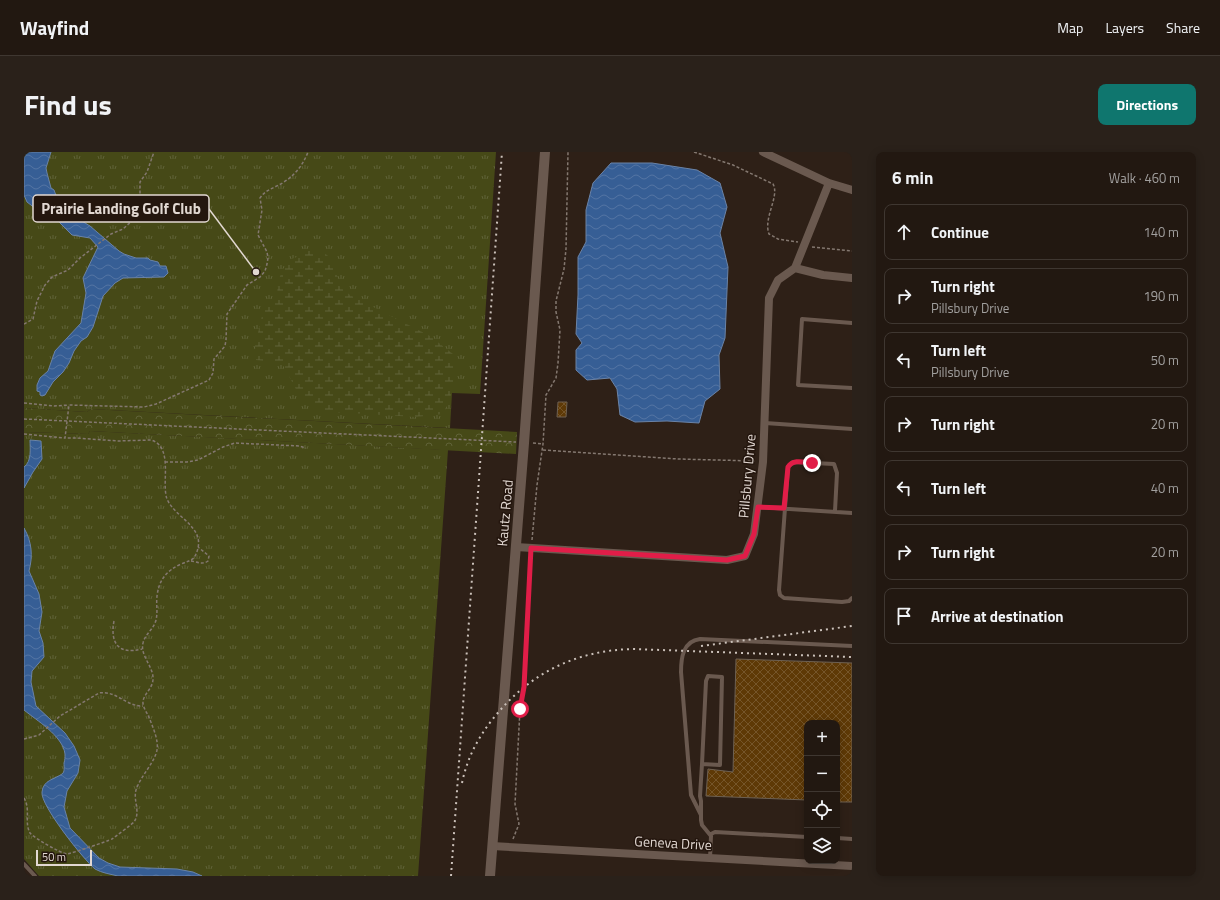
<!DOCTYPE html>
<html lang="en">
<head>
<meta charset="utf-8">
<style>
	:root { --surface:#221811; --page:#2a211a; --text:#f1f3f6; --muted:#a2a09f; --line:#3f3731; --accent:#0f766e }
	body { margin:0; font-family:"Titillium Web",sans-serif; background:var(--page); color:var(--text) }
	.controls { position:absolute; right:12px; bottom:12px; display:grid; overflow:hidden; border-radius:8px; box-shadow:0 2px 10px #0003 }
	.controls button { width:36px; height:36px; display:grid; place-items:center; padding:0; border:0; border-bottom:1px solid var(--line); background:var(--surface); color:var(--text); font:20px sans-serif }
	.scale { position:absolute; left:12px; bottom:10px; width:56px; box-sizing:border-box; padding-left:4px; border:2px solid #e2d8d2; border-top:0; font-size:11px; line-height:14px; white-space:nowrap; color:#e2d8d2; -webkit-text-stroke:3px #24160e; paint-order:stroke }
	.stop { position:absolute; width:12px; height:12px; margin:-9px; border:3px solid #e11d48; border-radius:50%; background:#fff }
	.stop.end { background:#e11d48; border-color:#fff; box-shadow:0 1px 4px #0008 }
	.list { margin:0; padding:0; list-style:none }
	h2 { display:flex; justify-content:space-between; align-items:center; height:52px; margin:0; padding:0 16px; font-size:17px }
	h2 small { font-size:13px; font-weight:400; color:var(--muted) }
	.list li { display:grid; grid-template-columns:26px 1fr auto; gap:12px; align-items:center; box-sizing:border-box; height:56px; margin:0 8px 8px; padding:0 8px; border:1px solid var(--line); border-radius:8px }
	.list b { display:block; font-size:15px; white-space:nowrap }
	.list p { margin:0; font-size:13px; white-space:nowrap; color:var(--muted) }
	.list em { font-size:13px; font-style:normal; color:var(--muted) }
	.icon { flex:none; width:22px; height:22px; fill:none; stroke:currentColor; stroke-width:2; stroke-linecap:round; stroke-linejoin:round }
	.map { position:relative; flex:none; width:828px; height:724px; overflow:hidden; border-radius:8px }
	header { display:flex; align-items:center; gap:24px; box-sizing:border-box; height:56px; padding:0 20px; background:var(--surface); border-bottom:1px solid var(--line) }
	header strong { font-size:19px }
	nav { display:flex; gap:22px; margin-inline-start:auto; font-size:14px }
	.intro { display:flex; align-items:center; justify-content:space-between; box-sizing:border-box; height:96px; padding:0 24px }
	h1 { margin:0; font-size:28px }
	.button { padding:10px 18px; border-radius:8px; background:var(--accent); color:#fff; font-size:14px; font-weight:700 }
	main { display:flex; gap:24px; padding:0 24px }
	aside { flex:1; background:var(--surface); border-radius:8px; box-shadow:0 2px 10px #0003 }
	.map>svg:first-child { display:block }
	.grass { fill:url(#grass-tufts) }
	.wetland { fill:url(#wetland-marsh) }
	.park { fill:url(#park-crowns) }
	.water { fill:url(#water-waves); stroke:#6a83a7 }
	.building { fill:url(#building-cross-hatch); stroke:#6e6153 }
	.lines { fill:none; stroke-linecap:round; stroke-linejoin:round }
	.path { stroke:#847870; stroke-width:1.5; stroke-dasharray:3 2; stroke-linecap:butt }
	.service { stroke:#6a594f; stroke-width:4 }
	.minor { stroke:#6a594f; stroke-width:8 }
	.tertiary { stroke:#6a594f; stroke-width:10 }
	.rail { stroke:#cbc1ba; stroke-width:2; stroke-dasharray:2 4; stroke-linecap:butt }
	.route { stroke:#e11d48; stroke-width:5 }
	.labels { text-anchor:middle; stroke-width:3; stroke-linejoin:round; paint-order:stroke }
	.street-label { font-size:14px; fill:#e2d8d2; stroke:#24160e }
	.leader { fill:none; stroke:#e2d8d2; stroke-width:1.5 }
	.callout-dot { fill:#e2d8d2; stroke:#24160e; stroke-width:1.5 }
	.callout { fill:#24160e; stroke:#e2d8d2; stroke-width:1.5 }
	.callout-label { font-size:15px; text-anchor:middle; font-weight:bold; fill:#e2d8d2 }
</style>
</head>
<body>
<header>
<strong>Wayfind</strong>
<nav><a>Map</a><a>Layers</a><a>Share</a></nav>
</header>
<div class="intro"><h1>Find us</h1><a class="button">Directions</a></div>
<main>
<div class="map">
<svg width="828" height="724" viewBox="0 0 828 724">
	<defs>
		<pattern id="grass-tufts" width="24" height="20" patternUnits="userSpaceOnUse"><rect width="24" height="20" fill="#464917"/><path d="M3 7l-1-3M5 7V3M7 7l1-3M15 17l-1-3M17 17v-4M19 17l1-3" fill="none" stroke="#606238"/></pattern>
		<pattern id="wetland-marsh" width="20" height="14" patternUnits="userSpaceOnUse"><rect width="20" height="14" fill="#464917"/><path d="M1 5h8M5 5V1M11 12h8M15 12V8" fill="none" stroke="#606238"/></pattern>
		<pattern id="park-crowns" width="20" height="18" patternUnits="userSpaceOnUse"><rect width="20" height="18" fill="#464917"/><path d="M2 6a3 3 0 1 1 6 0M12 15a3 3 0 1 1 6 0" fill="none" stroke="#606238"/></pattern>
		<pattern id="water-waves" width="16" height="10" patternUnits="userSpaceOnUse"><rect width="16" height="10" fill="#365e95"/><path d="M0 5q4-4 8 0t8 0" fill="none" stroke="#5374a3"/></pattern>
		<pattern id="building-cross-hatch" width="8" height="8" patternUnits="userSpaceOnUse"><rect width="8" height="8" fill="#5e3906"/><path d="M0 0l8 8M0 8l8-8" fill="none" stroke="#755529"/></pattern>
	</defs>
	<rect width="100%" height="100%" fill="#2e2017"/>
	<path class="grass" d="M0,0H472L456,242L428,241L426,276L67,257L63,260L0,256Z
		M66,279L424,298L394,724H15L0,707V280L64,282Z"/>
	<path class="wetland" d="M283,98L298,99L309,108L316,135L326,143L406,184L429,202C432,225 430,242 419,262L392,265L291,259L284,248L275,243L258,211L232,208L231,194L239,159L241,156L254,148L253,131L263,109L275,104Z"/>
	<path class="park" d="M0,256L63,260L67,257L493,280L492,302L66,279L64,282L0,280Z"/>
	<path class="water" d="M0,0H27L22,16L23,21L27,36L30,38L34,49L36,52L48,63L66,74L95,99L100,102L112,106H124L126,108L134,110L136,114H142L144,121L140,125L99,126L91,131L79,144L69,175L63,185L57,189L50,199L45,211L39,220L29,230L21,243L18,244L16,243V240L13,239V233L16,226L24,219L31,199L57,171L62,141L59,126L74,95L66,86L48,83L30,65L16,60L3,50L0,43Z
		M587,11H628L673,18L696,31L703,55L696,81L704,115L701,186L695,203L696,237L681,249L675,271L643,269L611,270L596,263L593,237L586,226L563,228L552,218V198L558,191L552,182L554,143V105L562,90V58L569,31Z
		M6,288L17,289L18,307L9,320L0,336V315C8,309 6,297 6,288Z
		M0,376C8,390 9,404 5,419L15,442L18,460L15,479L19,491L20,505L8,519L7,530L12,554L41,581L50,594L56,608L54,621L43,639L40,655L46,676L75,706L84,711L96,715L153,717L169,720L178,724H94C86,722 78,721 71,717C60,708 16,653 18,640C19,628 31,627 38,622C41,620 40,615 40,611C41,608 41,605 41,602C39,584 12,568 0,558Z"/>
	<path class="building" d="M534,250H543L542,265H533Z
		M712,507L828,511V650H813V571H783V648L682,644L684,617L709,620Z"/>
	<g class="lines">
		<path class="path" d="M670,0L709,13L749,32C756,44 739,66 745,82L754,87L774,90
			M788,95L828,99
			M0,172L9,167L13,149L21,133L28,125L44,118L56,106L87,82L99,77L109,68L116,48V30L123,20L130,0
			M0,251L30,254L45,253
			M0,267L492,290
			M0,282L41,286L45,253L120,255L132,252L185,228L189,221L190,207L201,194L202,188L203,162L223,133L236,125L241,119L243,112L244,106L243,100L234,83L238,58L236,46C242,37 251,36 260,30C271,23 279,13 284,0
			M509,291L519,292
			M519,298L654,307L731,309
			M141,310H163L174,308L199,295L211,291L275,294L282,296
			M508,388L513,333L519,292L522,243L532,226L534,211L536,178L532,160V149L540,117L542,97L544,0
			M167,409C173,410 179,413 184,409L185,404L174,395
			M90,469C86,491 94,503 118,497
			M0,587L15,583L36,564L75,541C92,538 103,555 119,554
			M0,646C7,658 0,670 6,681C10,686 36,701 43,702C46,702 84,689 88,687C91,685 108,672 110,670C117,660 109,649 112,638C116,625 131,610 133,598C135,588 128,573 124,563C122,560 120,556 119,552C118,542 130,537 129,525C128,513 116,503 119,491C121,482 130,477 132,468C134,460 132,452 133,444C135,428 142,419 157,412C162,410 166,409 170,406C187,376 152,368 143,347C137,331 150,295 127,288L94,289L52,286H41
			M489,687L495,672L491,652L496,557L500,535L506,404"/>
		<path class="service" d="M828,171L778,167L774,233L828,236
			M741,271L828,277
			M734,355L828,361
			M811,359L813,321L810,312L769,310L764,315L755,438L756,443L760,446L818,450L825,449L828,446
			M678,612L682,529L684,524L698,525L696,613L678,612L676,644L677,649V668L678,673L687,684
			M677,663L667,643L657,520C657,506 659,489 676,487L828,494
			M813,686L828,687
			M686,706L687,684V682L691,680L783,685
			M0,712L11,724"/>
		<path class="minor" d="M739,0L805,31L828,38
			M771,116L799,123L828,126
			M492,395L703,408L721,404L730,382L739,310L745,146L754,128L771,116L805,31
			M468,694L828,714"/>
		<path class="tertiary" d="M466,724L500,291L521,0"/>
		<path class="rail" d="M677,494L828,474
			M438,631C443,607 453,587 468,568C504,522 551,498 610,497L828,505
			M427,724L478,0"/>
	</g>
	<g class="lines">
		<path class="route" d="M496,557L500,535L507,396L703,408L721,404L730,382L734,355L760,356L764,315C769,307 779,310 788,311"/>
	</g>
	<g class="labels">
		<g class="street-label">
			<text transform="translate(723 324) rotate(-85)" y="5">Pillsbury Drive</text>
			<text transform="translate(481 361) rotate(-85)" y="5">Kautz Road</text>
			<text transform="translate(649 691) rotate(3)" y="5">Geneva Drive</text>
		</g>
	</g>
	<path class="leader" d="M232 120L185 57"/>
	<circle class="callout-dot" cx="232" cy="120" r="4"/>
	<rect class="callout" x="9" y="43" width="176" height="27" rx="4"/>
	<g class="callout-label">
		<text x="97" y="62">Prairie Landing Golf Club</text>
	</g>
</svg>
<div class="controls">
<button>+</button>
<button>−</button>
<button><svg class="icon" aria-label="locate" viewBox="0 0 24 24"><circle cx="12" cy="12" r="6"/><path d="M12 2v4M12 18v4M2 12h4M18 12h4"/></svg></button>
<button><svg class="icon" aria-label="layers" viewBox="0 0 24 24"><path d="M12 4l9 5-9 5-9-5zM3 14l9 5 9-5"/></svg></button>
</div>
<div class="scale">50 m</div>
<div class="stop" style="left:496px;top:557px"></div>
<div class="stop end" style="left:788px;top:311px"></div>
</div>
<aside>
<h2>6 min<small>Walk · 460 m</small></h2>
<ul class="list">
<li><svg class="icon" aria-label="ahead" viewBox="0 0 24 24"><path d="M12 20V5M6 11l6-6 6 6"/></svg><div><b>Continue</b></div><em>140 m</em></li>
<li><svg class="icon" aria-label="right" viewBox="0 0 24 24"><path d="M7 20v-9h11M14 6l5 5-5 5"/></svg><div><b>Turn right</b><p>Pillsbury Drive</p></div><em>190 m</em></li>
<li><svg class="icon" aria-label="left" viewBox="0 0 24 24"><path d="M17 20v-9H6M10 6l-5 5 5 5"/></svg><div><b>Turn left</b><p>Pillsbury Drive</p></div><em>50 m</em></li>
<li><svg class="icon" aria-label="right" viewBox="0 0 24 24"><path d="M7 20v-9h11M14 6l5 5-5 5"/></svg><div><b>Turn right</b></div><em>20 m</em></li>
<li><svg class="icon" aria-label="left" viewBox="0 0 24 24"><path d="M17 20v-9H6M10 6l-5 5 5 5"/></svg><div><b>Turn left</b></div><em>40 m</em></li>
<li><svg class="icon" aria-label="right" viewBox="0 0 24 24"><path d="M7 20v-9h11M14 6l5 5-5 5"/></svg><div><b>Turn right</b></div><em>20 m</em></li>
<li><svg class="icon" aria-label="arrive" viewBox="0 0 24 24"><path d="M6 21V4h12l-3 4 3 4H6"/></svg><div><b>Arrive at destination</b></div></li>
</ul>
</aside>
</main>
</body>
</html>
